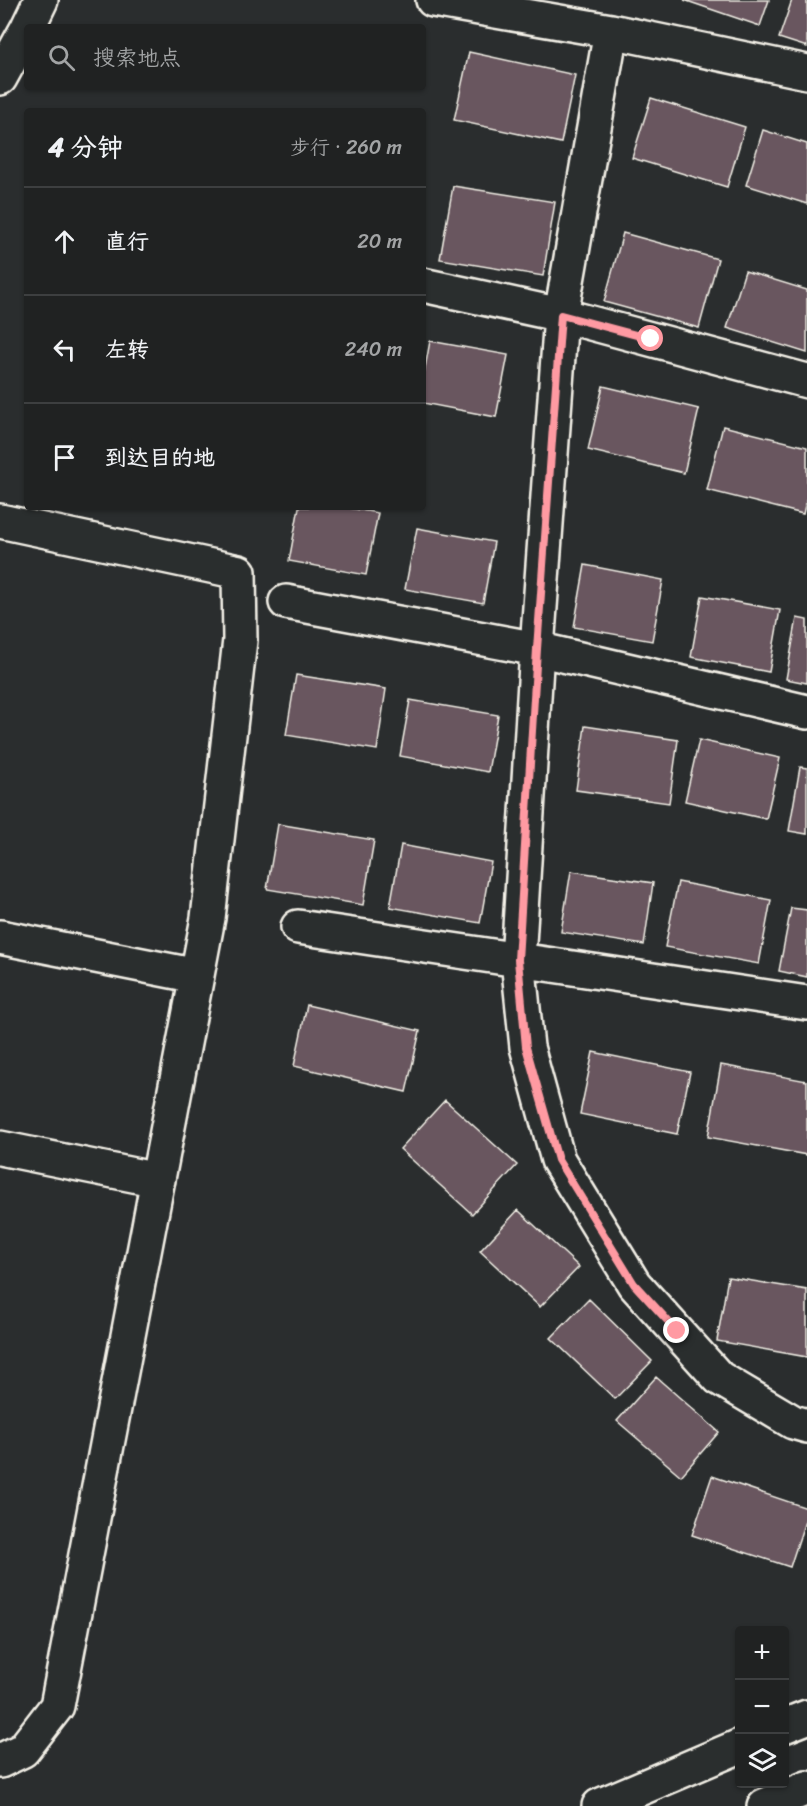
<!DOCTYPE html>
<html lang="zh">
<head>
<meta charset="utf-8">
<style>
	:root { --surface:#202222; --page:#282a2a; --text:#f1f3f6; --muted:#a2a4a5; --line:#3d3f40 }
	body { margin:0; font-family:Sriracha,"LXGW WenKai TC",sans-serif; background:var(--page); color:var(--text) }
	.controls { position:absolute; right:18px; bottom:18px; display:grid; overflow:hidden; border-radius:6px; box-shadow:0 2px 4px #0004 }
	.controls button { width:54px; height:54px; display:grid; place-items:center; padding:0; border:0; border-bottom:2px solid var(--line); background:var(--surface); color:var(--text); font:30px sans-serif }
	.stop { position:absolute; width:18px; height:18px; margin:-14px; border:4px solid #ff9aa2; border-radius:50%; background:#fff }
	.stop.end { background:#ff9aa2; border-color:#fff; box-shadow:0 2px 6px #0008 }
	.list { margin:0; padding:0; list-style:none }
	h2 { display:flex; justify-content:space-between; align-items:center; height:78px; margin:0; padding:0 24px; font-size:26px }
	h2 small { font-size:20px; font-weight:400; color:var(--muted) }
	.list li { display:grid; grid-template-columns:39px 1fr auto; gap:18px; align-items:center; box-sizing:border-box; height:108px; padding:0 24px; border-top:2px solid var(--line) }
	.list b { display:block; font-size:22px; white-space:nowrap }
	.list em { font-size:20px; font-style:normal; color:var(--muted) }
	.icon { flex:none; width:33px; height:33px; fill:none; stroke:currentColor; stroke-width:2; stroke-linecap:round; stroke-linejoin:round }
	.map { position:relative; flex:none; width:807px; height:1806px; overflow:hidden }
	.search { position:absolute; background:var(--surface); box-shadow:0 2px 4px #0004; left:24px; top:24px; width:402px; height:66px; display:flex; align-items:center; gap:15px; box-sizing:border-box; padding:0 21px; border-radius:6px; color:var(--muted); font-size:22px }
	.panel { position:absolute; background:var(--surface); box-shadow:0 2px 4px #0004; left:24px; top:108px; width:402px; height:402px; border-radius:6px }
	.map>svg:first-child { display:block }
	.building { fill:#69575f; stroke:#f4f1e8; stroke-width:1.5 }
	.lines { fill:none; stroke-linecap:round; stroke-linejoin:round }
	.minor-casing { stroke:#f4f1e8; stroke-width:38 }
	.minor { stroke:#2a2d2e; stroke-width:33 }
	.route { stroke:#ff9aa2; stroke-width:8 }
</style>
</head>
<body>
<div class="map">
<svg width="807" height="1806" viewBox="0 0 807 1806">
	<rect width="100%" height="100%" fill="#2a2d2e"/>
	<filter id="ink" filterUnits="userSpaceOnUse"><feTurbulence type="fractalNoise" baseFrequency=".0167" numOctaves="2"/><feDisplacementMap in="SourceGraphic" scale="12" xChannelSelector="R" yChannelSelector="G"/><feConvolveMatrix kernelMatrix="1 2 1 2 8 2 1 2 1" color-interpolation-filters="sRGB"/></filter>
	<g filter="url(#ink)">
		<path class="building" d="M684,0H769L760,26Z
			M792,0H807V47L779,38Z
			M469,52L575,75L561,143L454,120Z
			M651,98L745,127L727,187L632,158Z
			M763,130L807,144V204L746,185Z
			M453,186L555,202L543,276L440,259Z
			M623,233L718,259L699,328L604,302Z
			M745,271L807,290V353L727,328Z
			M430,341L508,355L496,417L423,403V379Z
			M603,386L699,409L684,473L588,450Z
			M723,426L807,447V497L803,514L707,490Z
			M299,507H343L378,513L366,575L289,561Z
			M417,528L494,542L483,603L405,589Z
			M585,565L663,580L652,641L574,627Z
			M702,596L780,610L769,672L691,657Z
			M797,618L807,620V683L786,679Z
			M296,675L386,689L377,750L286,735Z
			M410,700L498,715L488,772L400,756Z
			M585,726L678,740L669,803L576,790Z
			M699,740L780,758L766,819L685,801Z
			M800,767L807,768V834L789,831Z
			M278,824L374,840L363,905L267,889Z
			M401,845L491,862L480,923L390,907Z
			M571,871L653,883L644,945L561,932Z
			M678,882L771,900L759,964L665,947Z
			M791,908L807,910V977L779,971Z
			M307,1005L420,1031L406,1092L294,1066Z
			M593,1052L690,1072L677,1134L580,1114Z
			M721,1065L807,1081V1155L708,1137Z
			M445,1100L517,1165L472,1214L400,1149Z
			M518,1210L579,1267L540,1307L480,1251Z
			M728,1277L807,1290V1357L717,1341Z
			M589,1299L652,1361L615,1399L551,1338Z
			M656,1377L719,1432L681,1476L617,1421Z
			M712,1476L807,1508V1515L790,1567L692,1535Z"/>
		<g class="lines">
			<g class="minor-casing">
				<path id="minor" d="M433,0L611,31
					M28,27L41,0
					M807,72L611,31L561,315L537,649L518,960L527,1047L558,1160L634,1284L719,1378L793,1422L807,1426
					M0,78L27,29
					M423,285L561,315L807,381
					M0,521L239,572L240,640L208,918L57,1706L23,1750L0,1761
					M286,602L537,649L807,712
					M298,927L807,1003
					M0,937L197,976
					M0,1148L158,1180
					M784,1726L807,1717
					M599,1806L740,1746
					M764,1806L807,1788"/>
			</g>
			<use href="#minor" class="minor"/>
		</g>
	</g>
	<g class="lines" filter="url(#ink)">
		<path class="route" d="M651,339L561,315L537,649L518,960L526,1047L558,1160L634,1284L677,1331"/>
	</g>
</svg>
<div class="controls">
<button>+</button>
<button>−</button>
<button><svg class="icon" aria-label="layers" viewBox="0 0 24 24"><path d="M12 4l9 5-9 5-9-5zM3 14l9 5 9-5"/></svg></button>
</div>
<div class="stop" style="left:651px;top:339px"></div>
<div class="stop end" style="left:677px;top:1331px"></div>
<div class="search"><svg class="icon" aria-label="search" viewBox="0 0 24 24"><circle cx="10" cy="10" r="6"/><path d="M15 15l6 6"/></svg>搜索地点</div>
<section class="panel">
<h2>4 分钟<small>步行 · 260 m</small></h2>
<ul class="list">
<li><svg class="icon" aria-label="ahead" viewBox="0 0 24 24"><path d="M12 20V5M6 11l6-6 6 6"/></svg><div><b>直行</b></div><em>20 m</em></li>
<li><svg class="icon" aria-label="left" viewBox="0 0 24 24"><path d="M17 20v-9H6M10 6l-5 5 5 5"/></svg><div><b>左转</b></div><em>240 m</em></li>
<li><svg class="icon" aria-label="arrive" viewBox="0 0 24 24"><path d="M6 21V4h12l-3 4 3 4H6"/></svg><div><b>到达目的地</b></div></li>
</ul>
</section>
</div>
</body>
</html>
